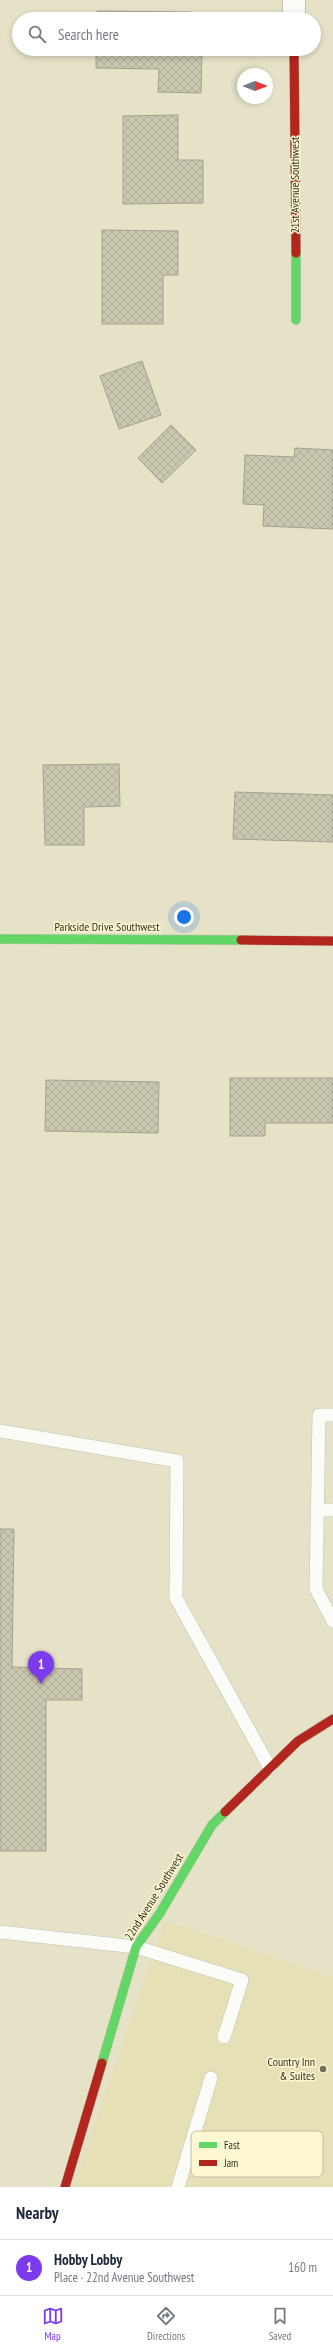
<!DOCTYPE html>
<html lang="en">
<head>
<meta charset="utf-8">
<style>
	:root { --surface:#fff; --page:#f6f6f7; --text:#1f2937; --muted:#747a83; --line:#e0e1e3; --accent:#7c3aed }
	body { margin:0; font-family:"PT Sans Narrow",sans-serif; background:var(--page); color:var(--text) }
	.compass { position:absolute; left:237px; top:68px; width:36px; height:36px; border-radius:50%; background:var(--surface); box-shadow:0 2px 6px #0003; rotate:90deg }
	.you { position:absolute; left:184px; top:917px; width:14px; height:14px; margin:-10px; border:3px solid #fff; border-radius:50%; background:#1a73e8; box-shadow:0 0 0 6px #1a73e833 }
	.badge { display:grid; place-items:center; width:26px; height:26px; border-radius:50%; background:var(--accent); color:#fff; font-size:13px; font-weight:700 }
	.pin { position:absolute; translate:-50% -33px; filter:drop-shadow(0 1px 2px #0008) }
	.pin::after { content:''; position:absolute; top:21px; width:14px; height:12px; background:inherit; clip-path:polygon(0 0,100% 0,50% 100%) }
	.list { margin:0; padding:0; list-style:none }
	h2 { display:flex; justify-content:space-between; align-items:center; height:52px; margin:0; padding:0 16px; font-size:17px }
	h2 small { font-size:13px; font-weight:400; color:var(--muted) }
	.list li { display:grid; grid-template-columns:26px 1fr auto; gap:12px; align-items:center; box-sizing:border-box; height:56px; padding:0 16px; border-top:1px solid var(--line) }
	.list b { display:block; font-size:15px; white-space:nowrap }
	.list p { margin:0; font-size:13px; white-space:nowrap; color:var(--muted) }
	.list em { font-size:13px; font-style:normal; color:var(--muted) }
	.icon { flex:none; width:22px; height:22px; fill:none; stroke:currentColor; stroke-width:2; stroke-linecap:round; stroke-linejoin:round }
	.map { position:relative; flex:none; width:333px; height:2187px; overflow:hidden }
	.search { position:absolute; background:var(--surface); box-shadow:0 2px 6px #0003; left:12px; right:12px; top:12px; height:44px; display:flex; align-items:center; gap:10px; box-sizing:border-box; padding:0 14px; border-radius:22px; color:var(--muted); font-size:15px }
	.sheet { height:108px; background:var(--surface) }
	nav { display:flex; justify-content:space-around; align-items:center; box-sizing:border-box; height:56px; border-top:1px solid var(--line); background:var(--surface); font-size:11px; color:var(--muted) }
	nav a { display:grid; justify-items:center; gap:2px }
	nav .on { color:var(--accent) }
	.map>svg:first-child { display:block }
	.built { fill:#e6e0b6 }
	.building { fill:url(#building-cross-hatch); stroke:#a4a18d }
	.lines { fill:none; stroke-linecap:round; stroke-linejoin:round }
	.lane-casing { stroke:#c3c0ab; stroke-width:14 }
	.street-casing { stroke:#c3c0ab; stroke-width:24 }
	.fast-casing { stroke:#c3c0ab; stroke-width:10 }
	.jam-casing { stroke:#c3c0ab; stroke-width:10 }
	.lane { stroke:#fbfbf7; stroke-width:13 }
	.street { stroke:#fbfbf7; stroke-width:22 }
	.fast { stroke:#63d668; stroke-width:9 }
	.jam { stroke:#b3261e; stroke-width:9 }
	.poi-dot { fill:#716e59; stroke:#fef8d2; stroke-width:1.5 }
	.labels { text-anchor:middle; stroke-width:3; stroke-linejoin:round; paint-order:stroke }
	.street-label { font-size:12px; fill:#322f1d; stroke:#fef8d2 }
	.poi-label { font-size:12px; fill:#322f1d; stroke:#fef8d2; text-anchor:end }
	.key { fill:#fef8d2; stroke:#c1bc9c; stroke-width:1 }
	.key-label { font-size:11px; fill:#322f1d }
</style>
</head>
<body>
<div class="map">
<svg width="333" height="2187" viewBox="0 0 333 2187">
	<defs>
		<pattern id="building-cross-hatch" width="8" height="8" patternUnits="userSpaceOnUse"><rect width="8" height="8" fill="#cbc8b0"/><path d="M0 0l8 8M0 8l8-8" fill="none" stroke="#afac97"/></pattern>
	</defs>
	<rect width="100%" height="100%" fill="#e5e2c8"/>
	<path class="built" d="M165,1920L333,1977V2187H73Z"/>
	<path class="building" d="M97,11L191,12V19H97Z
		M96,49H202L201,93L158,92L159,69L96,68Z
		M178,115V160H203V203L123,204V116Z
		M102,230L178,231V275H163V324H102Z
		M142,361L161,415L119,429L100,376Z
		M171,425L196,450L162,483L138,458Z
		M295,448L333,450V529L263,526L264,505L243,504L245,455L294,457Z
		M119,764L120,806L84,807V845H45L43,765Z
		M235,792L333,795V842L233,839Z
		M230,1078H333V1123H265V1136H230Z
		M46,1080L159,1082L158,1133L45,1131Z
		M0,1529H14L12,1667L82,1669V1700H46V1851H0Z"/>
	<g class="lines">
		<g class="lane-casing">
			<path id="lane" d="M333,1415H319L316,1589L333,1621
				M0,1431L177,1461L176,1598L270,1768
				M317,1510H333
				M0,1932L136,1947L242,1980L224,2037
				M178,2187L211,2078"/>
		</g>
		<g class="street-casing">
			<path id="street" d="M294,0V19"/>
		</g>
		<g class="fast-casing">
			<path id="fast" d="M296,253V320
				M0,939L241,940
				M102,2063L136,1947L160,1913L212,1825L225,1812"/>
		</g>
		<g class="jam-casing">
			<path id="jam" d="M294,49L296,253
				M241,940L333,941
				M225,1812L298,1741L333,1719
				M65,2187L102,2063"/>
		</g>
		<use href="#lane" class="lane"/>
		<use href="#street" class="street"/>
		<use href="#fast" class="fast"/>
		<use href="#jam" class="jam"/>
	</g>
	<circle class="poi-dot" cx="323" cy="2069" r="4"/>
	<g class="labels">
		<g class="street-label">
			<text transform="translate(295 185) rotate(-90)" y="4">21st Avenue Southwest</text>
			<text x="107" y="931">Parkside Drive Southwest</text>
			<text transform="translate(154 1897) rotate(-58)" y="4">22nd Avenue Southwest</text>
		</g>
		<g class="poi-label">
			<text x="315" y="2066">Country Inn<tspan x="315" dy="14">&amp; Suites</tspan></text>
		</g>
	</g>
	<rect x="191" y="2131" width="132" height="46" rx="6" class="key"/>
	<rect x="199" y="2142" width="18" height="6" fill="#63d668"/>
	<rect x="199" y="2160" width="18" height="6" fill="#b3261e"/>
	<g class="key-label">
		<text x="224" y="2149">Fast</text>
		<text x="224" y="2167">Jam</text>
	</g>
</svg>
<svg class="compass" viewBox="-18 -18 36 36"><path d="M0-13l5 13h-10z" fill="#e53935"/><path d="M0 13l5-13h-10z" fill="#747a83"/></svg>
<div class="you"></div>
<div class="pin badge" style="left:41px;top:1684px">1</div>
<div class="search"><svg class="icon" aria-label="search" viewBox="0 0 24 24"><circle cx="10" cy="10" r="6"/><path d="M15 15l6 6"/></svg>Search here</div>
</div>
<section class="sheet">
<h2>Nearby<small></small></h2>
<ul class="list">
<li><span class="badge">1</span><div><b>Hobby Lobby</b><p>Place · 22nd Avenue Southwest</p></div><em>160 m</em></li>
</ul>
</section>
<nav>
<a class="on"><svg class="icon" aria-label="map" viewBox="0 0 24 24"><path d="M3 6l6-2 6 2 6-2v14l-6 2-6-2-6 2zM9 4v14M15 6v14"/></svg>Map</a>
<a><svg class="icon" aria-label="directions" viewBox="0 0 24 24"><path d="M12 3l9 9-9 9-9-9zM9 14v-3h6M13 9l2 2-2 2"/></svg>Directions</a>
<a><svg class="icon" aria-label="saved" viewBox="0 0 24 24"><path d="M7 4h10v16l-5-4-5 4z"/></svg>Saved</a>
</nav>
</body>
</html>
